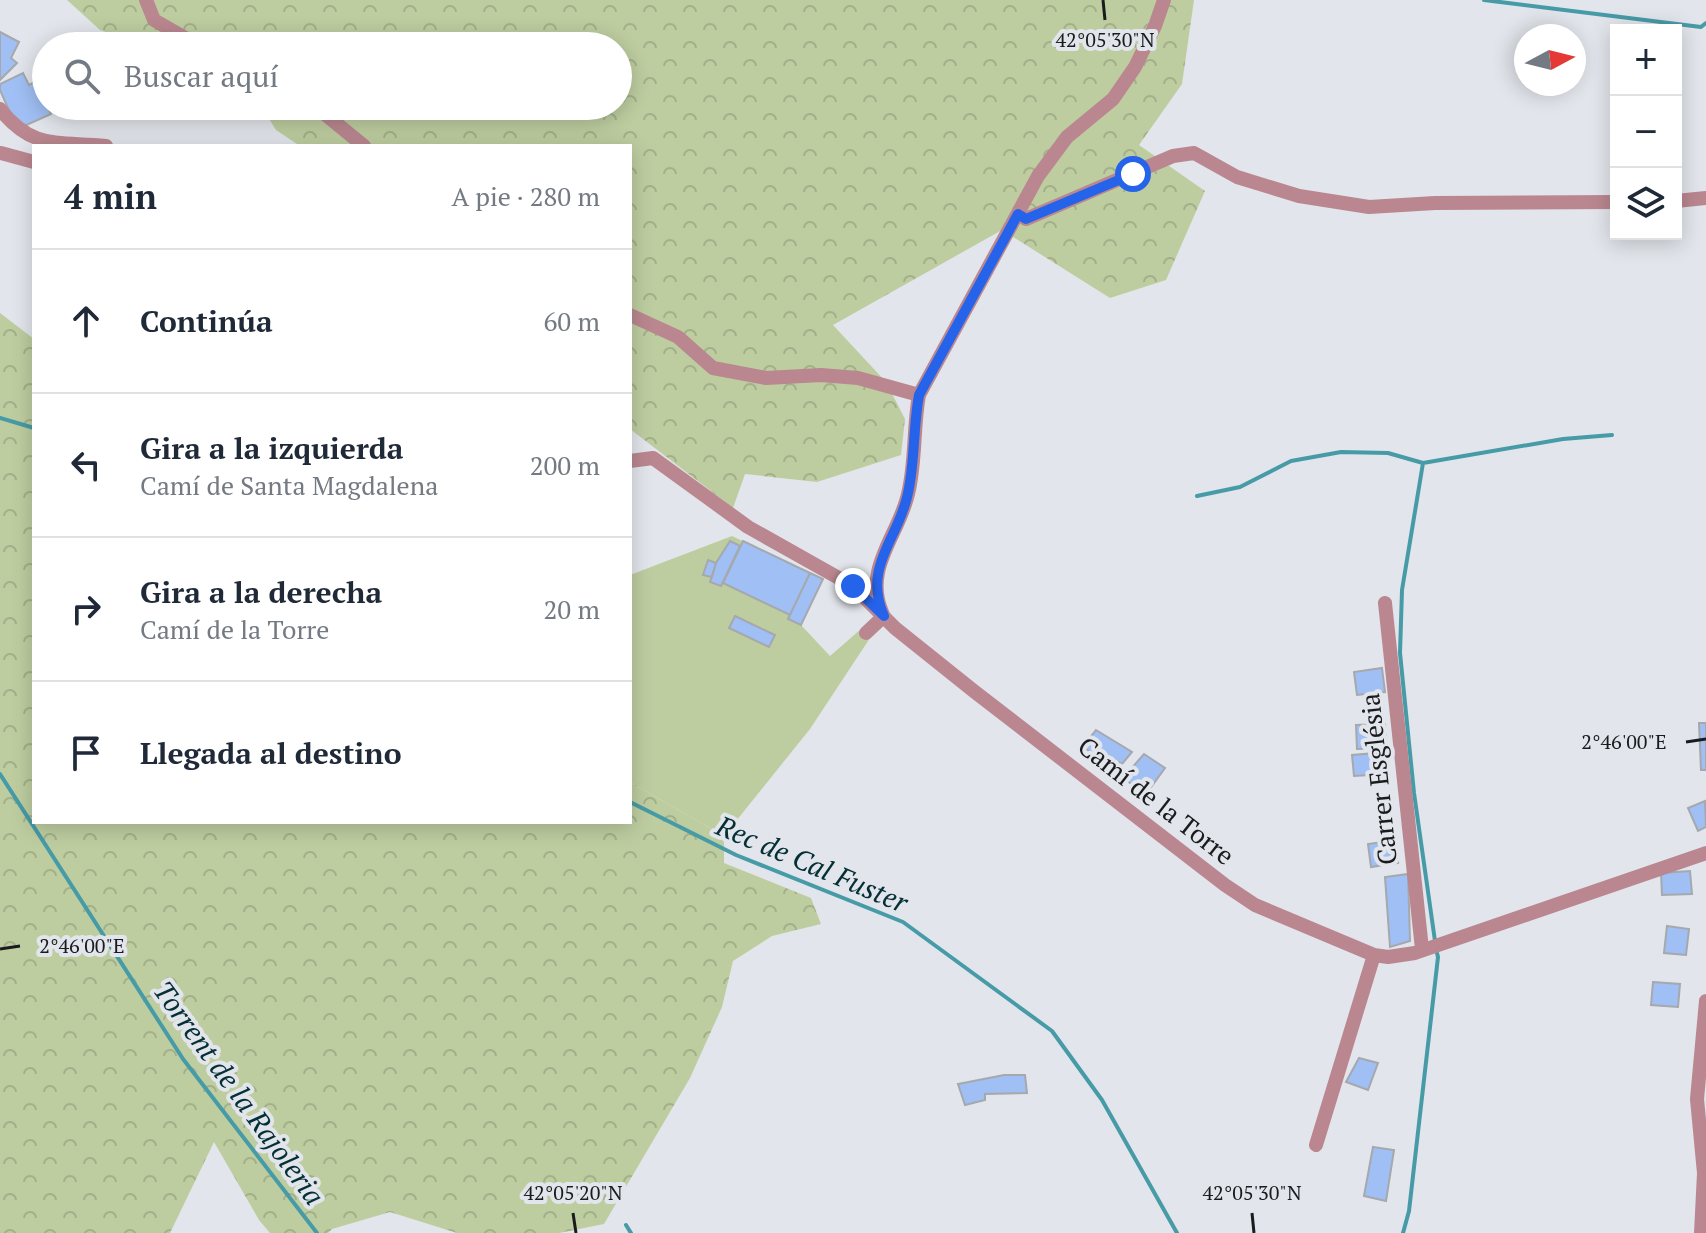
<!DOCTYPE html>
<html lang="es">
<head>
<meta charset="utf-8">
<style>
	:root { --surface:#fff; --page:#f6f6f7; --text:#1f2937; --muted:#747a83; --line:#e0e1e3 }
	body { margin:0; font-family:"PT Serif",serif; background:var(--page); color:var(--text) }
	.controls { position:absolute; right:24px; top:24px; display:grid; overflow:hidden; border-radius:0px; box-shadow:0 4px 20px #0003 }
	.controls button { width:72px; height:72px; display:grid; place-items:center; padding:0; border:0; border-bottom:2px solid var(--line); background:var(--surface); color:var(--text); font:40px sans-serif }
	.compass { position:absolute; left:1514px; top:24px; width:72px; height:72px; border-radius:50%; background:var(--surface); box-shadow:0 4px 20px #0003; rotate:83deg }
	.stop { position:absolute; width:24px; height:24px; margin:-18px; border:6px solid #2563eb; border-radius:50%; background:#fff }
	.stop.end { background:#2563eb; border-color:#fff; box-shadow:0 2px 8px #0008 }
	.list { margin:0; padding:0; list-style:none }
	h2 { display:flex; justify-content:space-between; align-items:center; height:104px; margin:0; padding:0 32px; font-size:34px }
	h2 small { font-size:26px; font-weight:400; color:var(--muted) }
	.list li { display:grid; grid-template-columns:52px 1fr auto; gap:24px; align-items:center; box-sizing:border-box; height:144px; padding:0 32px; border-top:2px solid var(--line) }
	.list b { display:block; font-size:30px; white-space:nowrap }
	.list p { margin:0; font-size:26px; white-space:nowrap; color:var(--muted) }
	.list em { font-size:26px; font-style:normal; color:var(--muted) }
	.icon { flex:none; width:44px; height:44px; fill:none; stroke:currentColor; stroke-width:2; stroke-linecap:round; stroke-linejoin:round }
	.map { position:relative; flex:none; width:1706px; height:1233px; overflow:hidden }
	.search { position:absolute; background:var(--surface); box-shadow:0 4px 20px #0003; left:32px; top:32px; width:600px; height:88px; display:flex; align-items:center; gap:20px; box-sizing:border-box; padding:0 28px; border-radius:44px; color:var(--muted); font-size:30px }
	.panel { position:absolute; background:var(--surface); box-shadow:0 4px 20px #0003; left:32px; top:144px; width:600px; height:680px; border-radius:0px }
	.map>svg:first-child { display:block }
	.grass { fill:#becda0 }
	.forest { fill:url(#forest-crowns) }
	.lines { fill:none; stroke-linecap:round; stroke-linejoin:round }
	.stream { stroke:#469ba7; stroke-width:4 }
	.building { fill:#a0bff4; stroke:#a5a8ac; stroke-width:2 }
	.minor { stroke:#ba8790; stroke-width:14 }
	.route { stroke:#2563eb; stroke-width:10 }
	.ticks { fill:none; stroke:#1a1b1d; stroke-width:3 }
	.labels { text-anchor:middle; stroke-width:8; stroke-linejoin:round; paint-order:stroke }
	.street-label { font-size:26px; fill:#1a1b1d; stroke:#e2e5eb }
	.water-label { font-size:28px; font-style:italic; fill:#042f35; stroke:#e2e5eb }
	.ticks-label { font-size:20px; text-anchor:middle; fill:#1a1b1d; stroke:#e2e5eb; stroke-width:8; stroke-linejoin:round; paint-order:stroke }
</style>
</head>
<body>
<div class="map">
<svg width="1706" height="1233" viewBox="0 0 1706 1233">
	<defs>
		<pattern id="forest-crowns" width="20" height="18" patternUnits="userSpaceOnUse" patternTransform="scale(2)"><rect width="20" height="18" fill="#becda0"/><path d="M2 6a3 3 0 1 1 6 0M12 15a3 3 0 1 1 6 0" fill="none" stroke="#a3af89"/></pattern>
	</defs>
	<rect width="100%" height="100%" fill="#e2e5eb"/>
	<path class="grass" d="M732,536L823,579L801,625L830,656L861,629L870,638L810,729L724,836L630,782V575Z"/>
	<path class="forest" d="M67,0H1194L1182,84L1139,145L1205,191L1166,280L1110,298L1002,230L833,325L886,382L905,419L901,455L817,482L745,474L733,508L630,429V146H300L276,130L261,106H618V46H146L100,30Z
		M0,313L34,339V822H630V782L724,836V863L811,898L821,924L772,936L733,961L722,1007L690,1078L604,1224L559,1233H457L390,1212L332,1229L328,1233H270L259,1220L214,1142L170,1233H0Z"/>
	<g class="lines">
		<path class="stream" d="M1484,0L1701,27L1706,23
			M0,418L34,428
			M1423,463L1402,590L1400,653L1414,793L1435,941
			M1197,496L1240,487L1291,461L1341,452L1388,453L1423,463L1563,439L1612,435
			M0,774L183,1059L317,1233
			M630,802L736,855L903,922L1052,1031L1102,1100L1177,1233
			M626,1225L631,1233
			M1403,1233L1409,1211L1438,957L1436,949"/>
	</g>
	<path class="building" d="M0,32L19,42L11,58L17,63L0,80Z
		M23,73L29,85L36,81L51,114L22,127L11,115L0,90V84Z
		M730,541L740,546L721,586L710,582L716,563Z
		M743,541L810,573L790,615L723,583Z
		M708,560L716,563L712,577L703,575Z
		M810,573L823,579L801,625L788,619Z
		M735,616L775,635L769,647L729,628Z
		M1382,668L1385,692L1357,695L1354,672Z
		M1699,723H1706V770H1701Z
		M1385,724L1387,748L1357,749L1356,725Z
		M1096,730L1132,752L1122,764L1110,757L1102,763L1083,746Z
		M1387,752L1388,774L1354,776L1352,755Z
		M1144,754L1165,768L1146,794L1123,778Z
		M1705,801L1706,827L1698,831L1688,808Z
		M1382,842L1383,845L1395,843L1398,863L1371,867L1368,844Z
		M1690,871L1692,894L1662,895L1661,873Z
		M1408,874L1410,941L1390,947L1385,877Z
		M1667,926L1689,929L1686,955L1664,953Z
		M1653,982L1680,984L1678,1007L1651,1005Z
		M1359,1058L1378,1063L1368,1090L1346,1082Z
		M1004,1075H1025L1027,1093L985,1094V1100L965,1105L958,1084Z
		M1373,1147L1394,1150L1386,1201L1364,1196Z"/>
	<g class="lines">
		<path class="minor" d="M146,0L154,20L187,39L214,46
			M315,106L364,146
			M0,109C33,151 60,141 106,146
			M1,153L34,162
			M1676,201L1706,198
			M1018,214L1026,219L1173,156L1194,153L1237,177L1299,196L1369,207L1435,203L1616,202
			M630,315L678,337L713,368L766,378L821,375L858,378L919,395
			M630,461L653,458L748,527L853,586L895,628L975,692L1225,885L1255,905L1374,955L1388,957L1415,953L1706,853
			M1385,603L1422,949
			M882,612C863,568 899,535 908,494C916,462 913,428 919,395L1038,176L1067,137L1113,99L1135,67L1155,26L1164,0
			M866,633L884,616
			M1316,1145L1374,955
			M1701,1233L1704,1173L1697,1099L1706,1001"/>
	</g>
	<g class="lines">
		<path class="route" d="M853,586L884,616C862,566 899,539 908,493C915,461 913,428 919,395L1018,214L1026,219L1133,174"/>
	</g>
	<path class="ticks" d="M1103,0L1105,20M1686,742L1706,739M0,949L20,946M573,1213L576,1233M1252,1213L1254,1233"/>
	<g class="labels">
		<g class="street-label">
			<text transform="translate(1379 779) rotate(-96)" y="9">Carrer Església</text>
			<text transform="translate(1156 801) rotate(38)" y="9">Camí de la Torre</text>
		</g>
		<g class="water-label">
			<text transform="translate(812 864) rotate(23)" y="10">Rec de Cal Fuster</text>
			<text transform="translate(239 1093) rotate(54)" y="10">Torrent de la Rajoleria</text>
		</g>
	</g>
	<g class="ticks-label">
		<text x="1105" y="47">42°05'30"N</text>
		<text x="1624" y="749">2°46'00"E</text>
		<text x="82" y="953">2°46'00"E</text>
		<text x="573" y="1200">42°05'20"N</text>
		<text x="1252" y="1200">42°05'30"N</text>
	</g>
</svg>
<div class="controls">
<button>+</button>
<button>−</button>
<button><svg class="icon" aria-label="layers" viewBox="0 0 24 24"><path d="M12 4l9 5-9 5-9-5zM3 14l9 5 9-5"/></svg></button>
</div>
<svg class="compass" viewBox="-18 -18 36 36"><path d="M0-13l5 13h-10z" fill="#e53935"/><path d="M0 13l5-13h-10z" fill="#747a83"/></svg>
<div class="stop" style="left:1133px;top:174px"></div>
<div class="stop end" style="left:853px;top:586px"></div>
<div class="search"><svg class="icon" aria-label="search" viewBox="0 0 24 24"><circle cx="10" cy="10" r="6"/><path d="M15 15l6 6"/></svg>Buscar aquí</div>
<section class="panel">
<h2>4 min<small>A pie · 280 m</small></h2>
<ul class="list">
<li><svg class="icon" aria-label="ahead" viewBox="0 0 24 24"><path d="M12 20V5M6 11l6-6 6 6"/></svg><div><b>Continúa</b></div><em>60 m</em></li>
<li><svg class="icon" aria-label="left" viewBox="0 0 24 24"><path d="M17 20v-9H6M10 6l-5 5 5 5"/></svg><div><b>Gira a la izquierda</b><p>Camí de Santa Magdalena</p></div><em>200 m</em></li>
<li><svg class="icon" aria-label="right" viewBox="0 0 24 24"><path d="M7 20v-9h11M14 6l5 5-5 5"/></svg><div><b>Gira a la derecha</b><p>Camí de la Torre</p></div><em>20 m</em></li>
<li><svg class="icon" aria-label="arrive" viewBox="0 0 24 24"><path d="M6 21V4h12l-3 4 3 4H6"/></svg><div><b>Llegada al destino</b></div></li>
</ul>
</section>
</div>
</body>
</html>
